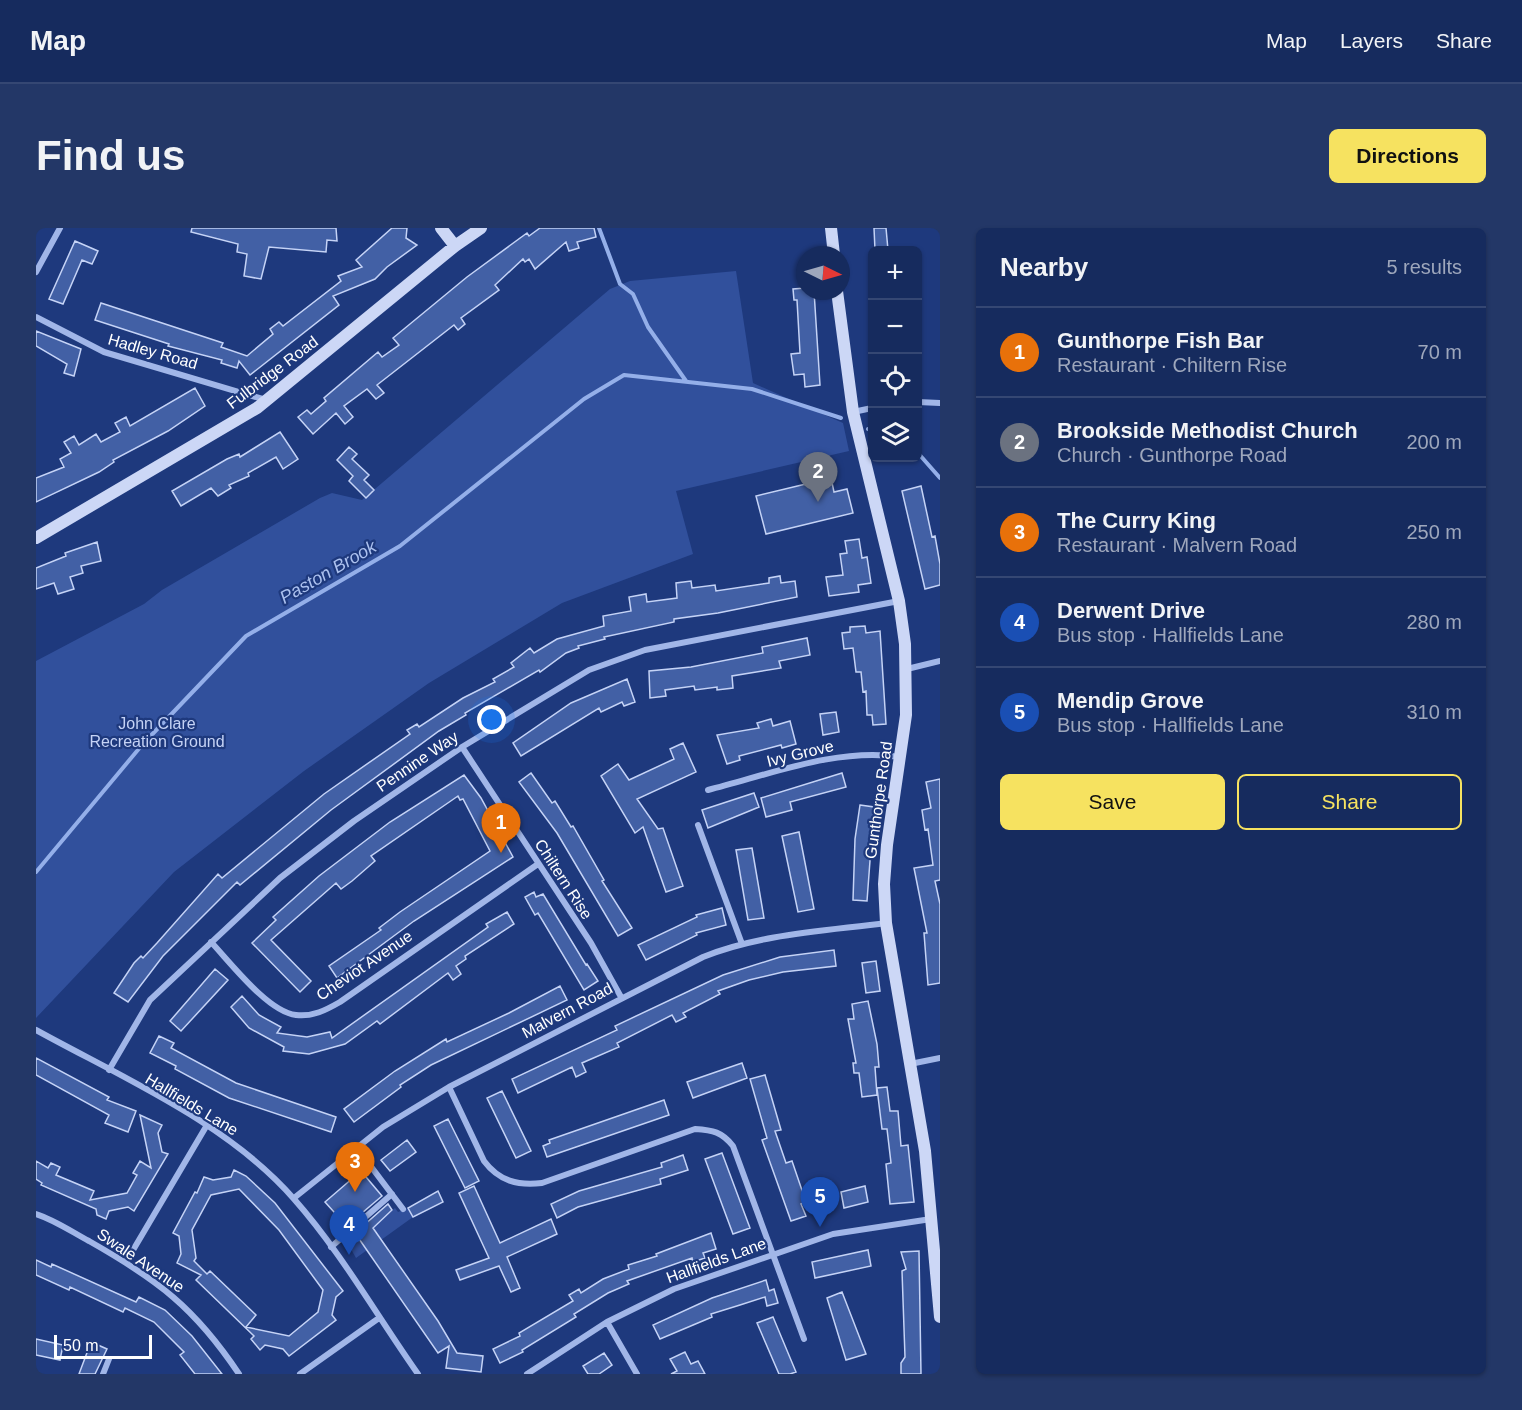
<!DOCTYPE html>
<html lang="en">
<head>
<meta charset="utf-8">
<style>
	:root { --surface:#162b5e; --page:#233767; --text:#f1f3f6; --muted:#9ea7bc; --line:#354773; --accent:#f6e260 }
	body { margin:0; font-family:Arial,sans-serif; background:var(--page); color:var(--text) }
	.controls { position:absolute; right:18px; top:18px; display:grid; overflow:hidden; border-radius:9px; box-shadow:0 2px 4px #0004 }
	.controls button { width:54px; height:54px; display:grid; place-items:center; padding:0; border:0; border-bottom:2px solid var(--line); background:var(--surface); color:var(--text); font:30px sans-serif }
	.compass { position:absolute; left:760px; top:18px; width:54px; height:54px; border-radius:50%; background:var(--surface); box-shadow:0 2px 4px #0004; rotate:95deg }
	.scale { position:absolute; left:18px; bottom:15px; width:98px; box-sizing:border-box; padding-left:6px; border:3px solid #fff; border-top:0; font-size:16px; line-height:21px; white-space:nowrap; color:#fff; -webkit-text-stroke:4px #1e397d; paint-order:stroke }
	.you { position:absolute; left:456px; top:492px; width:21px; height:21px; margin:-15px; border:4px solid #fff; border-radius:50%; background:#1a73e8; box-shadow:0 0 0 9px #1a73e833 }
	.badge { display:grid; place-items:center; width:39px; height:39px; border-radius:50%; background:var(--accent); color:#fff; font-size:20px; font-weight:700 }
	.pin { position:absolute; translate:-50% -50px; filter:drop-shadow(0 2px 3px #0008) }
	.pin::after { content:''; position:absolute; top:32px; width:21px; height:18px; background:inherit; clip-path:polygon(0 0,100% 0,50% 100%) }
	.list { margin:0; padding:0; list-style:none }
	h2 { display:flex; justify-content:space-between; align-items:center; height:78px; margin:0; padding:0 24px; font-size:26px }
	h2 small { font-size:20px; font-weight:400; color:var(--muted) }
	.list li { display:grid; grid-template-columns:39px 1fr auto; gap:18px; align-items:center; box-sizing:border-box; height:90px; padding:0 24px; border-top:2px solid var(--line) }
	.list b { display:block; font-size:22px; white-space:nowrap }
	.list p { margin:0; font-size:20px; white-space:nowrap; color:var(--muted) }
	.list em { font-size:20px; font-style:normal; color:var(--muted) }
	.actions { display:flex; gap:12px; padding:18px 24px }
	.actions a { flex:1; padding:14px 0; border:2px solid var(--accent); border-radius:9px; text-align:center; font-size:21px; color:var(--accent) }
	.actions .main { background:var(--accent); color:#111 }
	.icon { flex:none; width:33px; height:33px; fill:none; stroke:currentColor; stroke-width:2; stroke-linecap:round; stroke-linejoin:round }
	.map { position:relative; flex:none; width:904px; height:1146px; overflow:hidden; border-radius:9px }
	header { display:flex; align-items:center; gap:36px; box-sizing:border-box; height:84px; padding:0 30px; background:var(--surface); border-bottom:2px solid var(--line) }
	header strong { font-size:28px }
	nav { display:flex; gap:33px; margin-inline-start:auto; font-size:21px }
	.intro { display:flex; align-items:center; justify-content:space-between; box-sizing:border-box; height:144px; padding:0 36px }
	h1 { margin:0; font-size:42px }
	.button { padding:15px 27px; border-radius:9px; background:var(--accent); color:#111; font-size:21px; font-weight:700 }
	main { display:flex; gap:36px; padding:0 36px }
	aside { flex:1; background:var(--surface); border-radius:9px; box-shadow:0 2px 4px #0004 }
	.map>svg:first-child { display:block }
	.green { fill:#31509c }
	.lines { fill:none; stroke-linecap:round; stroke-linejoin:round }
	.stream { stroke:#94afe9; stroke-width:4 }
	.building { fill:#4260a5; stroke:#c5d3f6; stroke-width:1.5; fill-rule:evenodd }
	.street { stroke:#a1b6e8; stroke-width:6 }
	.secondary { stroke:#ccd7f6; stroke-width:12 }
	.labels { text-anchor:middle; stroke-width:4.5; stroke-linejoin:round; paint-order:stroke }
	.street-label { font-size:16px; fill:#fff; stroke:#1e397d }
	.park-label { font-size:16px; fill:#c5d3f6; stroke:#1e397d }
	.water-label { font-size:18px; font-style:italic; fill:#acc1ef; stroke:#1e397d }
</style>
</head>
<body>
<header>
<strong>Map</strong>
<nav><a>Map</a><a>Layers</a><a>Share</a></nav>
</header>
<div class="intro"><h1>Find us</h1><a class="button">Directions</a></div>
<main>
<div class="map">
<svg width="904" height="1146" viewBox="0 0 904 1146">
	<rect width="100%" height="100%" fill="#1e397d"/>
	<path class="green" d="M700,43L717,155L807,195L813,223L640,263L657,326L526,375L393,455L268,543L138,644L0,790V433L108,376L126,362L284,270L296,265L326,272L574,61L594,53Z
		M359,980L362,984L372,980L377,989L320,1030L311,1014L319,1005L324,1011Z"/>
	<g class="lines">
		<path class="stream" d="M563,0L584,56L597,66L612,99L650,153
			M832,201L836,203
			M882,225L904,250
			M0,644L106,517L210,408L364,318L548,171L588,147L716,161L805,190"/>
	</g>
	<path class="building" d="M156,0H300L301,13L291,12L290,24L233,19L225,51L208,48L211,26L201,24L202,16L155,4Z
		M356,0H371L370,10L381,17L351,39L339,51L297,68L303,77L214,147L203,133L201,140L185,135L186,132L132,118L133,116L59,92L65,75L187,115L185,119L211,128L237,106L234,101L243,94L247,98L305,53L302,48L326,39L320,32Z
		M504,0H558L560,9L541,14L543,20L533,23L530,14L499,41L493,31L489,34L487,31L459,57L463,62L425,90L429,96L422,102L418,97L341,157L348,165L340,171L331,161L308,178L317,189L309,196L300,185L277,206L262,189L271,182L275,186L290,173L288,170L342,124L346,129L363,117L357,110L431,49L491,5L493,8Z
		M838,0H850L852,22H839Z
		M39,13L62,23L56,36L46,32L27,76L13,71Z
		M769,60V63H778L784,157L769,159L768,146L758,147L755,126L764,125L761,72H758L757,61Z
		M0,103L45,121L38,148L28,145L31,136L0,118Z
		M159,160L169,178L132,203L77,232L78,234L63,244L0,274V250L28,239L24,231L35,225L28,214L38,208L43,217L60,206L65,214L84,204L79,195L90,189L94,198Z
		M244,204L262,231L247,241L240,229L212,245L213,248L193,257L195,260L182,268L175,260L145,278L136,263L191,231L203,226L204,229Z
		M313,219L321,226L316,231L333,247L328,252L338,262L330,270L313,253L317,248L301,232Z
		M795,250L798,264L811,261L817,285L730,306L720,268Z
		M885,258L896,309L899,308L904,336V357L889,361L866,263Z
		M823,311L826,330L831,329L835,355L822,357L823,364L793,368L790,349L807,347L804,326L811,325L809,313Z
		M61,314L65,333L45,338L47,345L34,349L38,361L22,366L18,355L0,361V340L30,328L29,325Z
		M744,348L745,355L759,353L761,369L682,385L638,391V394L568,409L569,411L542,418L543,420L530,425L504,444L503,442L429,485L430,487L403,503L295,582L204,657L201,654L127,728L92,774L78,765L98,735L105,728L107,730L121,715L182,646L186,650L288,566L374,506L371,502L381,496L383,499L427,470L459,454L457,451L478,439L475,435L494,420L498,425L521,411L568,398L567,388L595,383L593,369L610,366L611,374L641,370L640,355L655,353L656,360L679,357L680,363L733,355V350Z
		M829,398L830,405L844,403L850,496L837,497L836,487H831L830,463L827,464L825,444H820L817,420L808,421L806,405L814,404V399Z
		M771,410L774,427L743,433L745,440L696,448L697,460L681,462V459L659,462L658,458L629,462L630,468L614,470L613,443L655,439L727,425L726,419Z
		M591,451L599,474L588,478L586,474L565,484L563,480L485,528L477,515L535,475Z
		M800,484L803,504L787,507L784,486Z
		M735,491L737,498L754,493L760,516L746,520L745,517L703,528L704,532L691,536L681,507L723,500L721,495Z
		M647,515L660,544L601,571L622,601L627,600L647,658L630,664L607,599L599,605L565,548L582,536L593,552L638,531L634,521Z
		M495,545L516,575L519,573L535,599L537,598L568,652L566,653L596,700L582,708L521,605L483,554Z
		M806,545L810,559L754,574L756,582L730,589L725,570Z
		M428,547L445,570L477,629L378,693L301,750L293,738L345,702L343,700L364,684L454,623L427,571L424,572L422,568L335,628L339,633L316,653L305,661L300,655L235,712L275,753L264,764L216,715L240,692L237,689L283,648L354,594Z
		M904,551V652L899,653L904,676V755L892,757L888,705H891L878,640L897,637L892,601L889,602L886,582L895,580L890,554Z
		M718,565L723,579L672,600L666,582Z
		M824,577L838,579L831,673L817,672L819,611Z
		M763,604L778,681L762,684L746,608Z
		M716,620L728,690L712,692L700,622Z
		M498,664L500,669L507,666L550,737L551,736L562,753L548,762L502,685L499,687L489,669Z
		M686,680L690,697L660,705L661,707L610,732L602,717L661,689L660,687Z
		M471,684L478,696L429,728L430,731L420,738L425,746L417,752L412,745L344,796L341,793L309,816L273,826L247,823L248,819L213,800L195,779L206,768L223,787L245,799L241,805L271,809L294,804L296,810L452,699L450,696Z
		M798,722L800,738L747,744L713,752L682,763L684,766L647,785L650,789L640,794L636,787L581,815L583,819L546,835L550,844L540,849L536,839L482,865L476,851L581,802L579,798L687,747L744,729Z
		M840,733L844,763L830,765L826,735Z
		M179,741L192,752L145,803L134,793Z
		M524,758L531,772L395,837L364,857L365,859L318,894L308,881L359,843L410,811L411,814L473,785Z
		M832,773L841,816L843,839H839L841,867L826,869L823,845H818L817,835H820L812,791H818L816,776Z
		M123,808L138,815L135,820L200,855L300,889L295,904L193,870L139,841L140,838L114,825Z
		M0,830L73,869L71,872L100,883L92,904L69,895L73,887L0,847Z
		M706,835L711,850L657,870L651,854Z
		M729,847L745,902L739,903L750,935L756,933L770,974L765,976L770,988L755,993L726,912L731,910L714,851Z
		M851,859L854,883H862L865,918L872,917L878,974L854,976L850,936L855,935L851,901H846L841,860Z
		M466,863L495,923L480,930L451,870Z
		M628,872L633,887L511,929L507,918L514,915L513,912Z
		M104,887L126,897L122,905L126,924L132,926L98,983L92,979L73,983L70,991L61,987L60,981L5,957L6,955L0,951V933L12,940L15,935L24,939L20,947L58,963L54,972L91,965L101,947L97,945L104,933L115,940Z
		M412,891L443,953L429,960L398,898Z
		M371,912L380,924L354,943L345,932Z
		M686,925L714,1000L697,1006L669,931Z
		M647,927L652,942L624,951L625,956L542,979L521,990L515,976L543,963L626,939L625,935Z
		M198,942L210,948L239,975L307,1063L300,1069L296,1087L300,1092L253,1128L247,1121L229,1117L224,1122L215,1111L218,1108L160,1052L165,1047L141,1035L145,1026L143,1008L137,1005L159,964L161,965L168,949L177,952L195,949ZM203,961L243,1002L287,1062L282,1084L253,1108L210,1099L220,1087L174,1043L171,1046L158,1033L160,1030L156,1002L175,967Z
		M325,943L346,968L313,996L310,991L307,994L289,974Z
		M438,958L464,1015L515,991L521,1006L471,1029L484,1060L475,1064L463,1038L424,1052L420,1042L453,1030L423,965Z
		M829,958L832,974L808,980L805,964Z
		M402,963L407,974L377,989L372,980Z
		M352,976L356,982L337,1000L402,1093L421,1125L447,1128L445,1144L410,1140L413,1118L402,1125L319,1005Z
		M675,1005L680,1021L667,1025L669,1030L657,1034L656,1030L591,1053L593,1056L572,1065L538,1086L540,1089L486,1122L487,1124L464,1135L457,1121L484,1108L483,1105L537,1073L533,1067L543,1061L545,1065L567,1051L593,1041L592,1037L621,1028L620,1026Z
		M832,1022L835,1038L779,1050L776,1034Z
		M883,1023L885,1146H865V1135L869,1129L866,1043L870,1041L865,1024Z
		M0,1032L15,1039L16,1036L100,1074L103,1069L129,1082L156,1108L186,1146H159L144,1127L148,1124L118,1094L89,1080L87,1084L34,1059L33,1062L0,1047Z
		M730,1052L733,1063L738,1061L742,1075L731,1078L729,1069L704,1077L675,1086L676,1089L624,1111L617,1097L676,1070Z
		M806,1064L830,1126L810,1132L791,1070Z
		M737,1089L760,1144L754,1146H743L721,1095Z
		M0,1111L27,1117L24,1132L0,1127Z
		M55,1114L71,1121L59,1146H43Z
		M649,1124L655,1136L662,1133L669,1146H635L641,1143L634,1131Z
		M568,1125L576,1137L563,1146H552L547,1138Z"/>
	<g class="lines">
		<path class="street" d="M0,44L24,0
			M0,89L68,124L230,172
			M882,174L904,175
			M817,184L836,180
			M871,441L904,433
			M426,519L555,715L585,769
			M672,562C732,547 802,519 864,529
			M662,597L706,716
			M175,714C194,734 232,784 260,787C277,789 290,782 304,774L502,636
			M0,802C87,850 192,895 258,971C305,1024 341,1088 382,1146
			M874,836L904,830
			M73,842L114,772L244,650L318,593L426,519L553,442L609,422L863,373
			M413,859L448,933C463,953 482,958 506,955L659,901C677,902 686,904 697,918L768,1111
			M321,920L367,981
			M258,970L347,899L413,859L667,729C724,706 789,703 850,695
			M0,986C19,992 36,1004 53,1013C122,1052 159,1080 203,1146
			M295,1019L356,966
			M90,1034L171,897
			M571,1094L601,1146
			M67,1146L73,1131
			M264,1146L343,1090
			M491,1146L571,1094L638,1061L797,1006L895,991"/>
		<path class="secondary" d="M405,0L419,18
			M795,0L798,27
			M801,63L817,184L863,373L869,416L870,487L851,617L848,656L850,695L889,923L904,1089
			M0,310L221,180L419,18L445,0"/>
	</g>
	<g class="labels">
		<g class="street-label">
			<text transform="translate(117 123) rotate(16)" y="6">Hadley Road</text>
			<text transform="translate(236 144) rotate(-37)" y="6">Fulbridge Road</text>
			<text transform="translate(764 525) rotate(-14)" y="6">Ivy Grove</text>
			<text transform="translate(381 533) rotate(-34)" y="6">Pennine Way</text>
			<text transform="translate(842 572) rotate(-82)" y="6">Gunthorpe Road</text>
			<text transform="translate(528 651) rotate(57)" y="6">Chiltern Rise</text>
			<text transform="translate(328 737) rotate(-34)" y="6">Cheviot Avenue</text>
			<text transform="translate(531 782) rotate(-28)" y="6">Malvern Road</text>
			<text transform="translate(156 876) rotate(31)" y="6">Hallfields Lane</text>
			<text transform="translate(105 1032) rotate(34)" y="6">Swale Avenue</text>
			<text transform="translate(680 1032) rotate(-20)" y="6">Hallfields Lane</text>
		</g>
		<g class="park-label">
			<text x="121" y="501">John Clare<tspan x="121" dy="18">Recreation Ground</tspan></text>
		</g>
		<g class="water-label">
			<text transform="translate(292 344) rotate(-30)" y="6">Paston Brook</text>
		</g>
	</g>
</svg>
<div class="controls">
<button>+</button>
<button>−</button>
<button><svg class="icon" aria-label="locate" viewBox="0 0 24 24"><circle cx="12" cy="12" r="6"/><path d="M12 2v4M12 18v4M2 12h4M18 12h4"/></svg></button>
<button><svg class="icon" aria-label="layers" viewBox="0 0 24 24"><path d="M12 4l9 5-9 5-9-5zM3 14l9 5 9-5"/></svg></button>
</div>
<svg class="compass" viewBox="-18 -18 36 36"><path d="M0-13l5 13h-10z" fill="#e53935"/><path d="M0 13l5-13h-10z" fill="#9ea7bc"/></svg>
<div class="scale">50 m</div>
<div class="you"></div>
<div class="pin badge" style="left:465px;top:625px;background:#e8710a">1</div>
<div class="pin badge" style="left:782px;top:274px;background:#6b7280">2</div>
<div class="pin badge" style="left:319px;top:964px;background:#e8710a">3</div>
<div class="pin badge" style="left:313px;top:1027px;background:#1a4fb4">4</div>
<div class="pin badge" style="left:784px;top:999px;background:#1a4fb4">5</div>
</div>
<aside>
<h2>Nearby<small>5 results</small></h2>
<ul class="list">
<li><span class="badge" style="background:#e8710a">1</span><div><b>Gunthorpe Fish Bar</b><p>Restaurant · Chiltern Rise</p></div><em>70 m</em></li>
<li><span class="badge" style="background:#6b7280">2</span><div><b>Brookside Methodist Church</b><p>Church · Gunthorpe Road</p></div><em>200 m</em></li>
<li><span class="badge" style="background:#e8710a">3</span><div><b>The Curry King</b><p>Restaurant · Malvern Road</p></div><em>250 m</em></li>
<li><span class="badge" style="background:#1a4fb4">4</span><div><b>Derwent Drive</b><p>Bus stop · Hallfields Lane</p></div><em>280 m</em></li>
<li><span class="badge" style="background:#1a4fb4">5</span><div><b>Mendip Grove</b><p>Bus stop · Hallfields Lane</p></div><em>310 m</em></li>
</ul>
<div class="actions"><a class="main">Save</a><a>Share</a></div>
</aside>
</main>
</body>
</html>
